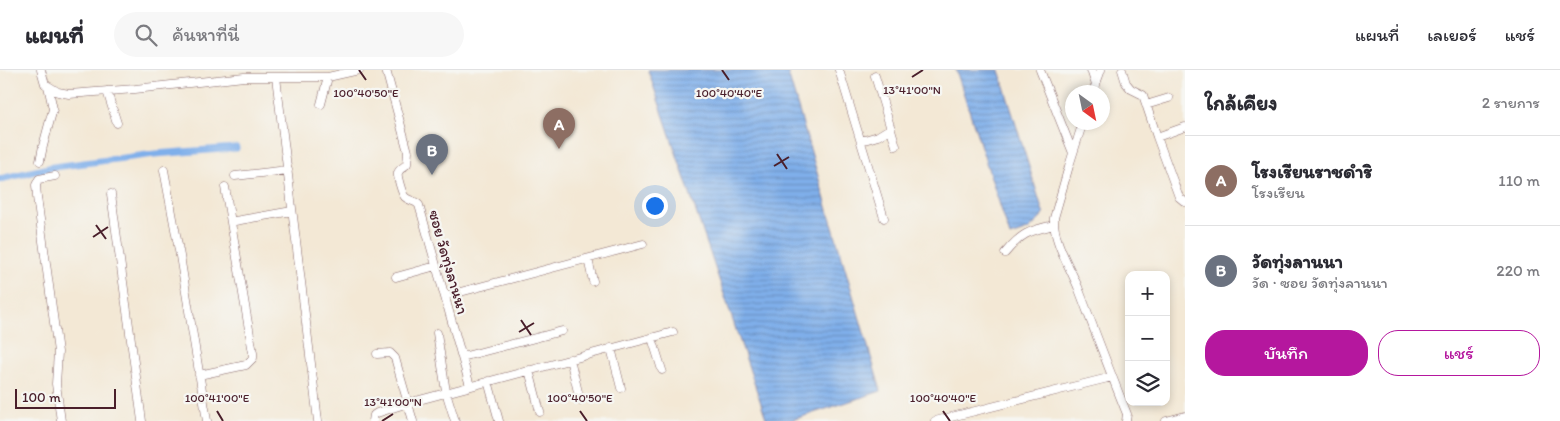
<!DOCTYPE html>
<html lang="th">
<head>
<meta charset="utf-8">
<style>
	:root { --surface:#fff; --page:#f7f7f7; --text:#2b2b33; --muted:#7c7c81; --line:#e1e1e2; --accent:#b5179e }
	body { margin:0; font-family:Itim,"Playpen Sans Thai",sans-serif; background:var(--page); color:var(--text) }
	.controls { position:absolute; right:15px; bottom:15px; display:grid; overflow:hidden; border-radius:10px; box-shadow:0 2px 8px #0003 }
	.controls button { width:45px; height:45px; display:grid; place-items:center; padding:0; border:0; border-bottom:1px solid var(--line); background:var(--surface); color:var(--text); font:25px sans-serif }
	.compass { position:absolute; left:1065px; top:15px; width:45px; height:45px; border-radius:50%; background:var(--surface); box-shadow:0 2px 8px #0003; rotate:147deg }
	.scale { position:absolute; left:15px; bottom:12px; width:101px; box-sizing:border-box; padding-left:5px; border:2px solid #4a1f2b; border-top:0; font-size:14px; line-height:18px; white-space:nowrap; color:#4a1f2b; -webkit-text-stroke:4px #f6f6f2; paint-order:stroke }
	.you { position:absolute; left:654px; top:135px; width:18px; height:18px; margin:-12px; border:4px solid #fff; border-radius:50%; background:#1a73e8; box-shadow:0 0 0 8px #1a73e833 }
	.badge { display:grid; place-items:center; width:32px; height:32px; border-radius:50%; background:var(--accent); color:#fff; font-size:16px; font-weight:700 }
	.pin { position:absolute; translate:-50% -41px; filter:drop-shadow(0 1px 2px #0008) }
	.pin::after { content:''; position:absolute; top:26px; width:18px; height:15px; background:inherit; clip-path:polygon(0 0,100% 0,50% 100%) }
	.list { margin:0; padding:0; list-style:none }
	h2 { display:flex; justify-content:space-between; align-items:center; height:65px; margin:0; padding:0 20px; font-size:21px }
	h2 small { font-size:16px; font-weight:400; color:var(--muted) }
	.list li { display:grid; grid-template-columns:32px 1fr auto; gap:15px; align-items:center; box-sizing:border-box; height:90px; padding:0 20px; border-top:1px solid var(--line) }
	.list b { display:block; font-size:19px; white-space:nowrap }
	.list p { margin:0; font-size:16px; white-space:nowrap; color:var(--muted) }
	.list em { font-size:16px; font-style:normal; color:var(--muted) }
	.actions { display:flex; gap:10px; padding:15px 20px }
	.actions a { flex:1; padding:11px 0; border:1px solid var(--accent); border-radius:20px; text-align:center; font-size:18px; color:var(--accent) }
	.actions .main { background:var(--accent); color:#fff }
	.icon { flex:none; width:28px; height:28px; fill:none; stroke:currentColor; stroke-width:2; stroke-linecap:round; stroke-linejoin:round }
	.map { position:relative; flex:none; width:1185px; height:351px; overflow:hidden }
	header { display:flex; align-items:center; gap:30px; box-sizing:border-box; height:70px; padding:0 25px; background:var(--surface); border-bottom:1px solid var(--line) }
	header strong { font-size:24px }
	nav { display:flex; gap:28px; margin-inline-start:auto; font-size:18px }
	.search { width:350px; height:45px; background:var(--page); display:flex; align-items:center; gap:12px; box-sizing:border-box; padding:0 18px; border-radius:28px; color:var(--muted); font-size:19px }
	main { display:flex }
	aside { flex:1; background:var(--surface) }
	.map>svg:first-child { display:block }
	.water { fill:url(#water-rules); stroke:#64678a }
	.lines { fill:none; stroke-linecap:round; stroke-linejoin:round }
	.canal { stroke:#7fafea; stroke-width:7 }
	.minor-casing { stroke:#856566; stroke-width:9 }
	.minor { stroke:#fff; stroke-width:8 }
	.ticks { fill:none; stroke:#4a1f2b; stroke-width:2 }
	.labels { text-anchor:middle; stroke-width:4.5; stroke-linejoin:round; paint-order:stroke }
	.street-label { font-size:16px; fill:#4a1f2b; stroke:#f6f6f2 }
	.ticks-label { font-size:12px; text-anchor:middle; fill:#4a1f2b; stroke:#f6f6f2; stroke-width:4.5; stroke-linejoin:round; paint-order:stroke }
</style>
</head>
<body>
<header>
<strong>แผนที่</strong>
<div class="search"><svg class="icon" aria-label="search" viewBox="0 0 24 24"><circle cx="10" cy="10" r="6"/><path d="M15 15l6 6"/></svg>ค้นหาที่นี่</div>
<nav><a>แผนที่</a><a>เลเยอร์</a><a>แชร์</a></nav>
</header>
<main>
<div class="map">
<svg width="1185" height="351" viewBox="0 0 1185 351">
	<defs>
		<pattern id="water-rules" width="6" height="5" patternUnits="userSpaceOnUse" patternTransform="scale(1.25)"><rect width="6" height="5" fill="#7fafea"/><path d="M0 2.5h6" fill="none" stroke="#6a8ebe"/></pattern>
	</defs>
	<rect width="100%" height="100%" fill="#f6f6f2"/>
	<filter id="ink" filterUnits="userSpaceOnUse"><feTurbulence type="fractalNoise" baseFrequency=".02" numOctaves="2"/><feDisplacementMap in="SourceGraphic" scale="10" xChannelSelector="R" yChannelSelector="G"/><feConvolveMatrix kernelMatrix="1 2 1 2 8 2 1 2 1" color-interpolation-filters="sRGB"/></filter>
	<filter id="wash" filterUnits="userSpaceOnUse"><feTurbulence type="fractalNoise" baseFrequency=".0096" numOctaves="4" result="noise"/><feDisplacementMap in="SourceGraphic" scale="20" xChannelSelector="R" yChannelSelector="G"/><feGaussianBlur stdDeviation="1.12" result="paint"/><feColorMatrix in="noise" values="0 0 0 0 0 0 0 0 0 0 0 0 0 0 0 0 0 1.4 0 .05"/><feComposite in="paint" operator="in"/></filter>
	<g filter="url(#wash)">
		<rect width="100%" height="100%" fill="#f3e8d5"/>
		<path class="water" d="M648,0H787L881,321L789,351H767Z
			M956,0H999L1044,145L1028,160L1010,166Z"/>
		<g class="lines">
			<path class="canal" d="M0,109L53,97L155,84L236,78"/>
		</g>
	</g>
	<g filter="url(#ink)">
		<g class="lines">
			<g class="minor-casing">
				<path id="minor" d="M41,0L45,14L58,22L69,24L135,19L244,7H328L359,0
					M386,0L408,82L407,94C404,97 399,99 398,103C397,106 402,124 405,127C409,131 415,130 419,135L470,316
					M839,0L884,148
					M1040,0L1073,83
					M1091,0L1096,15
					M1122,0L1126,13L1131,19L1143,25L1157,67L1179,127L1185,132
					M875,6L896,76
					M276,7L318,351
					M107,21L117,53
					M1093,22L1101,0
					M321,34L328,7
					M1146,35L1169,28
					M1083,52L1069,96L1054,148C1053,171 1069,195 1078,217C1094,259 1110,302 1127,344L1126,351
					M1157,67L1185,57
					M861,71L878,66L891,58
					M40,91L43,76L53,39L48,16
					M164,100L180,186L207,351
					M55,106L39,109L36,115L37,127L58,282L56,314L61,351
					M235,106L288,100
					M111,124L142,351
					M235,151L292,141
					M1005,183C1022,163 1028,161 1054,155
					M588,189L593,211
					M396,207L436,196
					M445,226L643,174
					M437,263L446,322L455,351
					M652,268L662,300
					M611,278L621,318
					M377,284L390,283L395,288L413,351
					M462,287L562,261
					M570,289L580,330
					M529,300L540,342
					M199,305L246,295L253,288V283L225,117
					M488,311L499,351
					M373,351L374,345L377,343L408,333L673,262
					M935,351L1112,307
					M1166,351L1185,346"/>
			</g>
			<use href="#minor" class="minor"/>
		</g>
	</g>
	<path class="ticks" d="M359,0L366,10M722,0L729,10M912,7L923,0M777,84L787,99M774,96L789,87M96,155L106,169M93,167L108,157M521,250L531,265M519,262L534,253M217,341L223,351M580,341L587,351M943,341L950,351M382,351L393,344"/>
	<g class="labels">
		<g class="street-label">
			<text transform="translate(449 192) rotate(74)" y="6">ซอย วัดทุ่งลานนา</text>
		</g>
	</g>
	<g class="ticks-label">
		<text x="912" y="24">13°41'00"N</text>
		<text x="729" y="27">100°40'40"E</text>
		<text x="366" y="27">100°40'50"E</text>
		<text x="217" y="332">100°41'00"E</text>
		<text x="580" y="332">100°40'50"E</text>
		<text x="943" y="332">100°40'40"E</text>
		<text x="393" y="336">13°41'00"N</text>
	</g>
</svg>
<div class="controls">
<button>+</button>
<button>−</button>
<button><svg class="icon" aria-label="layers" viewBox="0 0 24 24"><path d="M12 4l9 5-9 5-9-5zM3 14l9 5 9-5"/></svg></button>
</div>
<svg class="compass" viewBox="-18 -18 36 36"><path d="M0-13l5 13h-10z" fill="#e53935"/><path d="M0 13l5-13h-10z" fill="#7c7c81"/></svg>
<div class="scale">100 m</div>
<div class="you"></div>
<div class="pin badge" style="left:559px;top:79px;background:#8d6e63">A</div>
<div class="pin badge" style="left:432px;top:105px;background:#6b7280">B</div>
</div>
<aside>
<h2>ใกล้เคียง<small>2 รายการ</small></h2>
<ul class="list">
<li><span class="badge" style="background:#8d6e63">A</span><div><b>โรงเรียนราชดำริ</b><p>โรงเรียน</p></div><em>110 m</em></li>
<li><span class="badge" style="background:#6b7280">B</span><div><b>วัดทุ่งลานนา</b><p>วัด · ซอย วัดทุ่งลานนา</p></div><em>220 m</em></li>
</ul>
<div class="actions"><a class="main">บันทึก</a><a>แชร์</a></div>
</aside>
</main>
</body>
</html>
